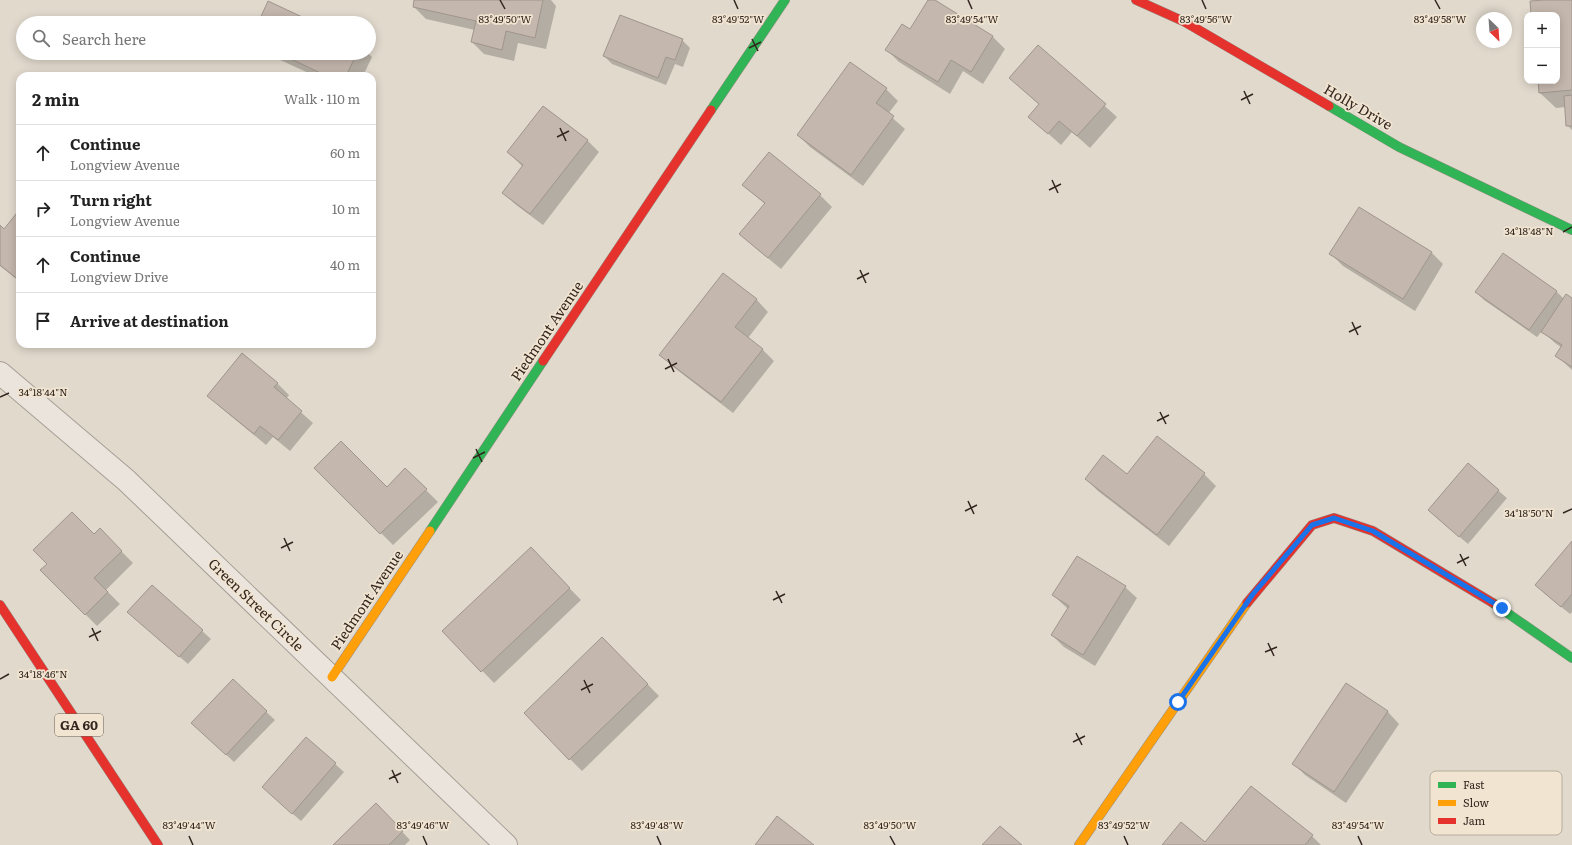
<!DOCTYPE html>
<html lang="en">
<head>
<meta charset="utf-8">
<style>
	:root { --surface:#fff; --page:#f2f2f2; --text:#222; --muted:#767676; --line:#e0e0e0 }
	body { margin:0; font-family:Literata,serif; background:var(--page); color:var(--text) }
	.controls { position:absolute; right:12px; top:12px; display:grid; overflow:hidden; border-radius:8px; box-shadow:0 2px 10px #0003 }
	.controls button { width:36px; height:36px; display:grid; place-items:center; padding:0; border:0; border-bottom:1px solid var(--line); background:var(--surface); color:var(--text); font:20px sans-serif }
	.compass { position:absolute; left:1476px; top:12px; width:36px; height:36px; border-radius:50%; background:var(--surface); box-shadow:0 2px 10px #0003; rotate:155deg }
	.stop { position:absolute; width:12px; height:12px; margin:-9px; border:3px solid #1a73e8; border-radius:50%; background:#fff }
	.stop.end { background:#1a73e8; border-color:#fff; box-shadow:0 1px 4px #0008 }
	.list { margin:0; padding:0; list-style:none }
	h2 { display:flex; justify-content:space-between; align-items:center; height:52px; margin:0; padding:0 16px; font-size:17px }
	h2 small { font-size:13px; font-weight:400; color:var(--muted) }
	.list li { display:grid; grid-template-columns:26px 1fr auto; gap:12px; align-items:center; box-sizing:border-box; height:56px; padding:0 16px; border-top:1px solid var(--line) }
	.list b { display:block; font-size:15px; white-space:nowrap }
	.list p { margin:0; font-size:13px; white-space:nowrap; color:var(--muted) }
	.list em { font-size:13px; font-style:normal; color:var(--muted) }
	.icon { flex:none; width:22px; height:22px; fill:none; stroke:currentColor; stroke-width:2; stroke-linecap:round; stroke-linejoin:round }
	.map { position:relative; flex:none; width:1572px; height:845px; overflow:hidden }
	.search { position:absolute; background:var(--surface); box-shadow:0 2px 10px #0003; left:16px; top:16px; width:360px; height:44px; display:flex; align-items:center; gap:10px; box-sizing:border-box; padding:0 14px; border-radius:22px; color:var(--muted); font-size:15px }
	.panel { position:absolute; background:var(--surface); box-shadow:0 2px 10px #0003; left:16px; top:72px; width:360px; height:276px; border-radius:12px }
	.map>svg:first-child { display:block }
	.shadow { fill:#0003 }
	.building { fill:#c4b7ad; stroke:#a0958c }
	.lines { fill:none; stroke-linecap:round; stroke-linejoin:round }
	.street-casing { stroke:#a69e95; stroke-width:24 }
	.fast-casing { stroke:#968e85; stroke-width:10 }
	.slow-casing { stroke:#968e85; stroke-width:10 }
	.jam-casing { stroke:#968e85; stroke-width:10 }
	.street { stroke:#eae4dd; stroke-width:22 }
	.fast { stroke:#30b455; stroke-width:9 }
	.slow { stroke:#ff9f0a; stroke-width:9 }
	.jam { stroke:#e5322d; stroke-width:9 }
	.route { stroke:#1a73e8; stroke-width:5 }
	.ticks { fill:none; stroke:#33261f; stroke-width:1.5 }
	.labels { text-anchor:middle; stroke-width:3.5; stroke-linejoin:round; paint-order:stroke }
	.shield { fill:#f1e5d2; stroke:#6c5f55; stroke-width:1 }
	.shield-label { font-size:13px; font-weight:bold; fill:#33261f }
	.street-label { font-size:14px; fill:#33261f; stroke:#f1e5d2 }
	.key { fill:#f1e5d2; stroke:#b8ac9c; stroke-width:1 }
	.key-label { font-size:11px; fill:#33261f }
	.ticks-label { font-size:10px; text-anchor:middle; fill:#33261f; stroke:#f1e5d2; stroke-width:3.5; stroke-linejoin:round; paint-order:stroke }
</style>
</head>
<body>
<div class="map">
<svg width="1572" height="845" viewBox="0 0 1572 845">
	<rect width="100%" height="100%" fill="#e1d9cc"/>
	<path class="shadow" d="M415,0H551L556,6L546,49L518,43L514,61L484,54L472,42L475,30L426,19L414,7Z
		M929,0H933L993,37L1005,49L983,84L963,71L950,94L899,62L887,50L910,30Z
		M1553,0H1572V130L1567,125L1566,107L1556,108L1540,93L1539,81H1557V15H1532Z
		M682,40L690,48L683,67L675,64L666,85L612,64L604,56Z
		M1038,46L1117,117L1090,148L1072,132L1061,145L1042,128L1040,105L1010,78Z
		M265,53H368L372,57L363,76H315Z
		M886,89L898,101L888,114L905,129L863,186L810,147L798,135Z
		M587,140L599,152L543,225L515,204L503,193L523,167L508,152Z
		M743,185L820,195L832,207L781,269L752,245L741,234L765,204Z
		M20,210V282L0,266V227L4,230Z
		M1432,253L1443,264L1415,311L1343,266L1331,254Z
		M723,274L757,300L768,312L748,338L762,349L774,361L733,413L672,366L661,355Z
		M1556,291L1564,299H1572V370L1557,356L1562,348L1555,343L1542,331L1537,337L1484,300L1476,292Z
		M277,383L289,395L286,399L313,423L290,451L273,437L266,445L220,407L209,396Z
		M1157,438L1204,474L1216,486L1169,546L1098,491L1086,479L1128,475Z
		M1468,465L1507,498L1468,544L1437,518Z
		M316,468L387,488L405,469L438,502L393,545Z
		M100,530L133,563L106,590L120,604L97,626L41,570L94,535Z
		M1572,543V612L1570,614L1544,593Z
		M542,560L581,600L494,683L444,631Z
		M152,586L211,639L188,664L137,620Z
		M1125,587L1137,598L1095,666L1064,647L1052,635L1068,609L1053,595Z
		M614,650L659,696L582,771L525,714Z
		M233,681L275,720L234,762L201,731Z
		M1347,684L1388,712L1399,724L1346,803L1305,775L1293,763Z
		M306,738L344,772L301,821L271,795Z
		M1251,787L1312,836L1321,845H1163L1206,843Z
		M376,804L410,840L405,845H334Z"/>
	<path class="building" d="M414,0H543L535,38L506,31L502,50L471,42L476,21L413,7Z
		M928,0H935L993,36L971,72L951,60L938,82L885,50L902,24L910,29Z
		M1543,0H1572V90L1539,93L1538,81H1557V15H1531L1530,1Z
		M268,1L315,23H258Z
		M620,15L683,39L675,60L666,57L658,78L603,56Z
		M1038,45L1106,104L1077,136L1059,121L1048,134L1028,117L1039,104L1009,78Z
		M278,53H357L346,76H327Z
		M850,62L887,88L876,103L894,116L851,175L797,135Z
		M1572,95V126H1566L1564,96Z
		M543,106L588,140L530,214L502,193L523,165L507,152Z
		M769,152L821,194L768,258L739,234L765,203L742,185Z
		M1359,207L1432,252L1403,299L1329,254Z
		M20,209V281L0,265V225L4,229Z
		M1503,253L1557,291L1529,330L1475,292Z
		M723,273L757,299L735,327L763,349L721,402L659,355Z
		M1566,294L1572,298V367L1555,356L1562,345L1541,332Z
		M242,353L278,383L274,387L302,411L278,440L260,426L254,434L207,396Z
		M1157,436L1205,473L1157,535L1085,479L1103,455L1127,474Z
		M341,441L387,487L405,468L427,489L380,534L314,468Z
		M1468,463L1499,490L1459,537L1428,510Z
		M72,512L94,534L100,528L122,551L94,578L108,592L85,615L40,570L47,564L33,550Z
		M1572,541V594L1561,607L1535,585Z
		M531,547L570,588L481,672L442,631Z
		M1077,556L1126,586L1083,655L1051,635L1069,606L1052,595Z
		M152,585L203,630L179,657L127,612Z
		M602,637L648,684L569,760L524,713Z
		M233,679L267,711L226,755L191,723Z
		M1346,683L1388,711L1334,792L1292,764Z
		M306,737L336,763L292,814L262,787Z
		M1251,786L1313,835L1305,845H1162L1181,822L1205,842Z
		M376,803L403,831L389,845H333Z
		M777,816L814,845H755Z
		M1000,826L1022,845H982Z"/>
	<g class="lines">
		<g class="street-casing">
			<path id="street" d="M0,373L126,480L506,845"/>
		</g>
		<g class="fast-casing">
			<path id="fast" d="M1329,106L1399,147L1572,230
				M711,110L785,0
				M430,531L543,361
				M1493,603L1572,658"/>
		</g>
		<g class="slow-casing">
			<path id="slow" d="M332,677L430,531
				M1079,845L1247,603"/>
		</g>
		<g class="jam-casing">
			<path id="jam" d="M1136,0L1185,22L1329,106
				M543,361L711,110
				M1247,603L1312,525L1334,518L1373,531L1493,603
				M0,605L158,845"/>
		</g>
		<use href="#street" class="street"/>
		<use href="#fast" class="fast"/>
		<use href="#slow" class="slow"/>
		<use href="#jam" class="jam"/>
	</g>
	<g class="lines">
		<path class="route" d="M1178,702L1253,594L1312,525L1334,518L1373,531L1502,608"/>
	</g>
	<path class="ticks" d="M500,0L505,9M734,0L738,9M968,0L972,9M1202,0L1206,9M1435,0L1440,9M752,39L758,51M749,48L761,42M1244,91L1250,104M1241,100L1253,94M560,128L566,141M557,137L569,131M1052,180L1058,193M1049,190L1061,184M1563,232L1572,227M860,270L866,283M857,279L869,273M1352,322L1358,335M1349,332L1361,326M668,359L674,372M665,369L677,363M0,397L9,393M1160,412L1166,424M1157,421L1169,415M476,449L482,462M473,458L485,452M968,501L974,514M965,511L977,505M1563,513L1572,509M284,538L290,551M281,548L293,542M1460,554L1466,566M1457,563L1469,557M776,591L782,603M773,600L785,594M92,628L98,641M89,637L101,631M1268,643L1274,656M1265,652L1277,647M0,679L9,674M584,680L590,693M581,690L593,684M1076,733L1082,745M1073,742L1085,736M392,770L398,783M389,779L401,773M189,836L193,845M423,836L427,845M657,836L661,845M890,836L895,845M1124,836L1128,845M1358,836L1362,845"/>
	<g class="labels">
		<rect class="shield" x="55" y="714" width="48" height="22" rx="3"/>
		<g class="shield-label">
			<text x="79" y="730">GA 60</text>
		</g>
		<g class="street-label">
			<text transform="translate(1358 107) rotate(30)" y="5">Holly Drive</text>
			<text transform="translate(547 331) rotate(-56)" y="5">Piedmont Avenue</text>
			<text transform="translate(367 600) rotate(-56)" y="5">Piedmont Avenue</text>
			<text transform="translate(256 605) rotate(44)" y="5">Green Street Circle</text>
		</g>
	</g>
	<rect x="1430" y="771" width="132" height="64" rx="6" class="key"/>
	<rect x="1438" y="782" width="18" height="6" fill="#30b455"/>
	<rect x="1438" y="800" width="18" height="6" fill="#ff9f0a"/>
	<rect x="1438" y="818" width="18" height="6" fill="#e5322d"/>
	<g class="key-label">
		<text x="1463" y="789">Fast</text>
		<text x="1463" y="807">Slow</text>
		<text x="1463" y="825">Jam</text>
	</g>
	<g class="ticks-label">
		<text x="505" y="23">83°49'50"W</text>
		<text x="738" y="23">83°49'52"W</text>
		<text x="972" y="23">83°49'54"W</text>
		<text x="1206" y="23">83°49'56"W</text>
		<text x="1440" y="23">83°49'58"W</text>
		<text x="1529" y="235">34°18'48"N</text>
		<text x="43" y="396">34°18'44"N</text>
		<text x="1529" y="517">34°18'50"N</text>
		<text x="43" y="678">34°18'46"N</text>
		<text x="657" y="829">83°49'48"W</text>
		<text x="890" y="829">83°49'50"W</text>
		<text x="189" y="829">83°49'44"W</text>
		<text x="423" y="829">83°49'46"W</text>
		<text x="1124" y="829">83°49'52"W</text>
		<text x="1358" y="829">83°49'54"W</text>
	</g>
</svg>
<div class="controls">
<button>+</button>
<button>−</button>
</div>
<svg class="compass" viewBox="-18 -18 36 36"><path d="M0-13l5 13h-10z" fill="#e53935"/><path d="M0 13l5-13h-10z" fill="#767676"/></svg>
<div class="stop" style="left:1178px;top:702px"></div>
<div class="stop end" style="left:1502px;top:608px"></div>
<div class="search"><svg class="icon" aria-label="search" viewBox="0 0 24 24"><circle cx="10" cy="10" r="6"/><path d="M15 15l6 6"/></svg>Search here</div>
<section class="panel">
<h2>2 min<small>Walk · 110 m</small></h2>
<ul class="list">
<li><svg class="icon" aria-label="ahead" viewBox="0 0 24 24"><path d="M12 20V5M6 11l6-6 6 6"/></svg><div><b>Continue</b><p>Longview Avenue</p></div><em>60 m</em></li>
<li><svg class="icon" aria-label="right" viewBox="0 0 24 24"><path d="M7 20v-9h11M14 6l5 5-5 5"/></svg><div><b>Turn right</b><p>Longview Avenue</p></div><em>10 m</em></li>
<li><svg class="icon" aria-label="ahead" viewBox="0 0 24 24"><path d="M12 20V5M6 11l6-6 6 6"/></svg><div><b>Continue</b><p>Longview Drive</p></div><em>40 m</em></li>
<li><svg class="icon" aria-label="arrive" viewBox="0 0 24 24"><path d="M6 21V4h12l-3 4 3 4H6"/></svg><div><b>Arrive at destination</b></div></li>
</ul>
</section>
</div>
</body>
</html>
